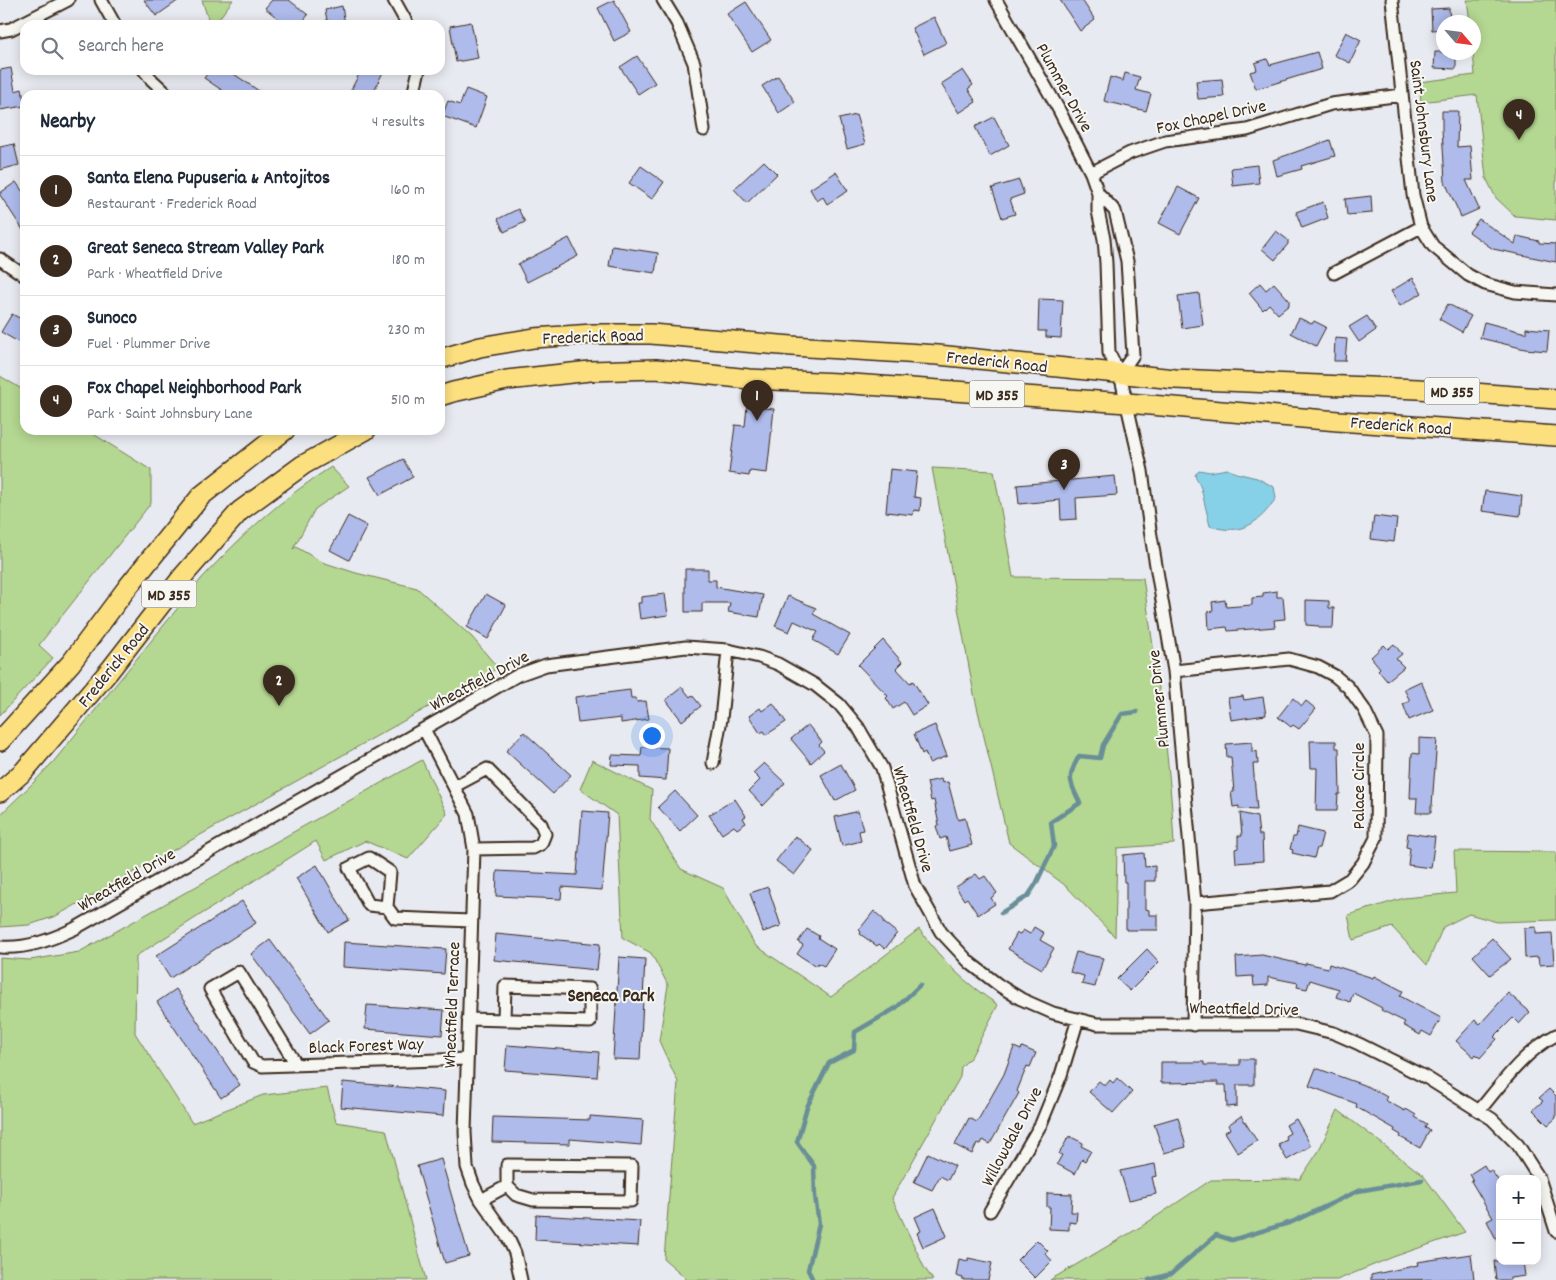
<!DOCTYPE html>
<html lang="en">
<head>
<meta charset="utf-8">
<style>
	:root { --surface:#fff; --page:#f2f2f3; --text:#1f2937; --muted:#747a83; --line:#e0e1e3; --accent:#3b2a1e }
	body { margin:0; font-family:Dekko,sans-serif; background:var(--page); color:var(--text) }
	.controls { position:absolute; right:15px; bottom:15px; display:grid; overflow:hidden; border-radius:10px; box-shadow:0 2px 12px #0003 }
	.controls button { width:45px; height:45px; display:grid; place-items:center; padding:0; border:0; border-bottom:1px solid var(--line); background:var(--surface); color:var(--text); font:25px sans-serif }
	.compass { position:absolute; left:1436px; top:15px; width:45px; height:45px; border-radius:50%; background:var(--surface); box-shadow:0 2px 12px #0003; rotate:118deg }
	.you { position:absolute; left:651px; top:735px; width:18px; height:18px; margin:-12px; border:4px solid #fff; border-radius:50%; background:#1a73e8; box-shadow:0 0 0 8px #1a73e833 }
	.badge { display:grid; place-items:center; width:32px; height:32px; border-radius:50%; background:var(--accent); color:#fff; font-size:16px; font-weight:700 }
	.pin { position:absolute; translate:-50% -41px; filter:drop-shadow(0 1px 2px #0008) }
	.pin::after { content:''; position:absolute; top:26px; width:18px; height:15px; background:inherit; clip-path:polygon(0 0,100% 0,50% 100%) }
	.list { margin:0; padding:0; list-style:none }
	h2 { display:flex; justify-content:space-between; align-items:center; height:65px; margin:0; padding:0 20px; font-size:21px }
	h2 small { font-size:16px; font-weight:400; color:var(--muted) }
	.list li { display:grid; grid-template-columns:32px 1fr auto; gap:15px; align-items:center; box-sizing:border-box; height:70px; padding:0 20px; border-top:1px solid var(--line) }
	.list b { display:block; font-size:19px; white-space:nowrap }
	.list p { margin:0; font-size:16px; white-space:nowrap; color:var(--muted) }
	.list em { font-size:16px; font-style:normal; color:var(--muted) }
	.icon { flex:none; width:28px; height:28px; fill:none; stroke:currentColor; stroke-width:2; stroke-linecap:round; stroke-linejoin:round }
	.map { position:relative; flex:none; width:1556px; height:1280px; overflow:hidden }
	.search { position:absolute; background:var(--surface); box-shadow:0 2px 12px #0003; left:20px; top:20px; width:425px; height:55px; display:flex; align-items:center; gap:12px; box-sizing:border-box; padding:0 18px; border-radius:15px; color:var(--muted); font-size:19px }
	.panel { position:absolute; background:var(--surface); box-shadow:0 2px 12px #0003; left:20px; top:90px; width:425px; height:345px; border-radius:15px }
	.map>svg:first-child { display:block }
	.green { fill:#b4d791; stroke:#788058 }
	.water { fill:#87d1e8; stroke:#698e97 }
	.lines { fill:none; stroke-linecap:round; stroke-linejoin:round }
	.stream { stroke:#698e97; stroke-width:4.5 }
	.building { fill:#aebbeb; stroke:#3b2a1e }
	.street-casing { stroke:#3b2a1e; stroke-width:15 }
	.primary-casing { stroke:#3b2a1e; stroke-width:22 }
	.street { stroke:#f6f6f2; stroke-width:11 }
	.primary { stroke:#fce080; stroke-width:19 }
	.labels { text-anchor:middle; stroke-width:4; stroke-linejoin:round; paint-order:stroke }
	.shield { fill:#f6f6f2; stroke:#73675e; stroke-width:1 }
	.shield-label { font-size:16px; font-weight:bold; fill:#3b2a1e }
	.street-label { font-size:18px; fill:#3b2a1e; stroke:#f6f6f2 }
	.neighbourhood-label { font-size:19px; font-weight:bold; fill:#3b2a1e; stroke:#f6f6f2 }
</style>
</head>
<body>
<div class="map">
<svg width="1556" height="1280" viewBox="0 0 1556 1280">
	<rect width="100%" height="100%" fill="#e8eaf1"/>
	<filter id="ink" filterUnits="userSpaceOnUse"><feTurbulence type="fractalNoise" baseFrequency=".02" numOctaves="2"/><feDisplacementMap in="SourceGraphic" scale="10" xChannelSelector="R" yChannelSelector="G"/><feConvolveMatrix kernelMatrix="1 2 1 2 8 2 1 2 1" color-interpolation-filters="sRGB"/></filter>
	<g filter="url(#ink)">
		<path class="green" d="M202,0H233L214,25H210Z
			M1467,0H1556V220L1515,216L1496,198L1486,178L1477,95L1421,102L1419,82L1475,75L1473,53L1474,22H1470Z
			M0,376L25,391V430H87L151,470V503L39,645L53,658L0,715Z
			M331,467L349,486L315,509L293,549L296,547L322,562L356,573L417,588L472,637L498,668L56,916L29,925L0,927V815L32,784L54,761L202,578C241,536 282,498 331,467Z
			M932,468L994,471L1013,577L1143,578C1156,666 1170,755 1174,844L1117,848L1115,937L1066,886L1009,843L974,694Z
			M422,760L447,814L408,859L365,841L326,860L316,841L136,956L135,1033L192,1123L263,1095L327,1088L336,1122L386,1130L426,1280H0V958L30,960L79,952Z
			M592,760L652,790L650,819L681,869L723,888L755,945L831,997L919,929C943,962 964,982 998,1005L971,1057L961,1067L960,1077L892,1198L924,1267L933,1280H686L685,1277L664,1259L678,1082L659,1041L668,985L651,953L623,938L617,815L580,789Z
			M1454,851L1556,852V920L1497,922L1469,914L1443,927L1427,965L1392,927L1353,940L1348,915L1404,898L1456,893Z
			M1338,1110L1423,1175L1465,1232L1393,1257L1337,1280H1050L1142,1226L1211,1180L1300,1179L1318,1152Z"/>
		<path class="water" d="M1227,469L1236,473L1257,478L1274,487L1276,498C1259,524 1241,536 1210,526L1201,488L1195,475L1199,470L1210,472Z"/>
		<g class="lines">
			<path class="stream" d="M1001,913L1028,896L1036,884L1054,846L1051,822L1080,803C1070,782 1066,779 1079,756L1100,758L1103,745L1122,714L1137,712
				M813,1280L808,1270L819,1224L815,1196L814,1166L797,1142L807,1107L829,1063L854,1050L855,1032L896,1008L920,985
				M1149,1280L1171,1274L1216,1235L1232,1240L1292,1222L1358,1191L1422,1180"/>
		</g>
		<path class="building" d="M144,0H179L156,16Z
			M272,0H289L308,15L300,25H286L265,8Z
			M614,0L631,32L614,41L598,8Z
			M1060,0H1082L1095,20L1080,31Z
			M746,2L771,40L752,52L727,14Z
			M342,6L345,25H328L325,10Z
			M1449,8L1450,22H1444V29L1432,30L1431,9Z
			M934,17L946,43L924,54L912,28Z
			M471,22L478,58L456,62L450,26Z
			M1346,32L1361,40L1350,63L1334,55Z
			M1317,52L1322,69L1256,89L1250,72L1257,70L1255,63L1267,59L1270,65Z
			M1435,52H1456V69L1434,68Z
			M637,56L655,83L638,94L620,67Z
			M11,68L15,91L22,89L25,106L0,110V70Z
			M210,70H228L265,95H229L204,78Z
			M361,70H384L372,95H360L351,90Z
			M963,70L973,85L968,89L976,102L959,113L941,84Z
			M1125,73L1140,77L1136,90L1151,94L1146,111L1104,101L1110,77L1123,81Z
			M778,76L795,102L779,113L762,86Z
			M1222,79L1224,97L1198,99L1196,81Z
			M466,89L487,97L476,128L442,116L448,101L460,105Z
			M1442,111H1458L1457,147L1470,146L1473,180H1466L1479,209L1461,217L1445,182L1442,129Z
			M856,115L865,144L847,149L839,119Z
			M994,117L1009,145L990,156L975,127Z
			M1330,140L1335,156L1301,166L1302,169L1277,176L1273,160Z
			M14,144L19,165L0,170V147Z
			M764,161L777,174L747,203L734,189Z
			M1257,165L1259,183L1233,186L1231,168Z
			M641,166L664,182L652,199L629,183Z
			M836,172L848,191L827,204L823,197L817,201L810,189Z
			M1019,180L1024,194L1010,199L1015,214L1002,218L992,188Z
			M16,182L25,195V233L0,195V193Z
			M1178,187L1199,198L1180,234L1159,223Z
			M1371,196L1372,213L1347,215L1345,199Z
			M1323,202L1328,218L1302,228L1296,212Z
			M518,209L525,222L504,232L498,219Z
			M1479,219L1515,244L1517,236L1539,241V243L1556,244V262L1493,249L1469,232Z
			M1276,231L1288,240V244L1275,260L1262,249Z
			M569,238L578,256L527,282L518,264Z
			M612,246L658,253L655,273L609,266Z
			M1413,278L1422,293L1400,306L1391,291Z
			M1260,283L1266,290L1274,283L1289,300V305L1278,314L1269,304L1263,310L1249,293Z
			M1199,293L1203,325L1182,328L1178,296Z
			M1039,299L1063,300L1061,338L1046,337V331H1038Z
			M1448,304L1471,316L1462,332L1439,319Z
			M12,314L25,321V346L1,332Z
			M1367,316L1376,330L1359,342L1349,327Z
			M1299,318L1312,324L1314,321L1326,327L1316,346L1291,333Z
			M1484,322L1526,333V328L1549,330L1547,351L1525,349L1480,338Z
			M1335,338L1347,339L1345,361H1334Z
			M747,406L774,409L767,473L750,471L749,476L729,473L735,425L745,426Z
			M403,459L413,477L380,495L369,477Z
			M890,469L917,472L914,497L921,498L920,511L914,510L913,515L886,512Z
			M1115,476L1117,495L1076,498L1077,519L1061,520L1060,500L1019,504L1017,485Z
			M1485,491L1522,496L1520,516L1482,511Z
			M348,516L367,526L349,560L330,550Z
			M1374,516L1397,519L1394,542L1371,539Z
			M685,569H708V580H716V587L763,595L759,617L728,612L730,603H702V612H685Z
			M1277,591V597H1283L1285,619L1274,620L1275,627L1228,631L1227,627L1209,629L1208,612L1213,611L1212,602L1225,600L1226,607L1252,605V598L1263,597V593Z
			M486,594L506,605L488,639L467,627Z
			M665,594L668,615L640,619L638,603H641V597Z
			M788,596L816,608L813,614L850,635L838,654L813,640L818,632L794,621L789,632L775,626Z
			M1306,600L1329,601V608H1334L1333,628H1319V626L1306,625Z
			M883,640L902,662L896,668L910,683L913,681L928,705L912,715L904,702L893,709L886,698L888,696L858,665Z
			M1394,644L1402,654L1396,659L1404,667L1387,681L1378,670L1380,668L1371,657L1384,645L1388,649Z
			M1421,681L1433,710L1409,720L1403,704L1410,701L1404,689Z
			M682,687L690,697L692,695L701,706L682,721L666,700Z
			M630,690L631,698H636L637,702L646,701L649,719L621,723V718L578,723L575,697Z
			M1243,696L1244,700L1263,697L1266,715L1231,720L1228,698Z
			M1293,698L1302,706L1306,701L1316,709L1299,729L1293,725L1291,727L1278,717Z
			M773,703L786,722L766,735L764,731L760,733L749,716L760,708L762,711Z
			M808,725L822,742L819,745L824,751L811,763L791,739Z
			M935,725L947,756L929,763L925,752L922,754L914,734Z
			M524,732L571,775L553,794L506,751Z
			M1419,738L1437,739L1432,806H1431V813H1416L1417,798H1410L1412,753L1419,754Z
			M1310,741H1336V748H1339L1340,794H1338L1337,811H1316L1317,768H1311Z
			M1252,742V752L1257,751L1258,764H1253L1257,810L1239,809V806L1233,807L1231,792H1234L1231,757H1227L1226,744Z
			M642,747L668,748L666,780L640,778V766L611,765L612,755L641,756Z
			M764,763L785,783L763,806L749,791L760,780L753,773Z
			M841,764L855,790L835,801L821,775Z
			M941,779L942,783L948,782L958,820L965,818L972,845L950,851L946,837L940,839L936,826L939,825L934,800L931,801L927,782Z
			M675,791L697,815L680,831L658,807Z
			M735,799L746,816L743,818L746,823L737,829L734,826L722,834L709,815Z
			M582,811L608,813L602,890L562,887L561,899L496,896L497,871L577,875Z
			M858,811L863,830L859,831L861,841L842,846L835,817Z
			M1240,813L1257,817L1259,835H1262L1263,861L1236,863L1235,849L1238,848V836H1242Z
			M1298,827L1323,833L1319,848H1317L1314,858L1292,853L1293,850L1290,849L1293,837H1296Z
			M1408,833L1435,837L1431,868L1408,865L1410,848L1406,847Z
			M795,836L813,850L794,875L776,861Z
			M1144,853L1145,867L1155,866V881H1145V909L1149,910V915H1158V930H1126V882H1124L1123,855Z
			M317,865L349,920L328,932L296,878Z
			M976,874L980,879L985,876L997,893L991,898L995,904L978,915L967,898L964,900L956,887Z
			M768,887L781,926L763,932L750,893Z
			M242,901L256,923L170,978L156,956Z
			M874,911L884,920L883,922L897,933L885,949L879,944L877,946L860,934L861,932L859,930Z
			M1034,927L1044,933L1040,940L1054,948L1042,969L1008,949L1017,933L1020,934L1023,930L1030,934Z
			M1536,927V934L1552,933L1554,964L1539,965L1538,957L1525,958L1524,928Z
			M807,929L819,936L818,938L835,949L824,966L818,963L816,966L797,954L803,945L798,942Z
			M496,934L600,944L597,970L494,960Z
			M1492,938L1511,959L1490,975L1473,956Z
			M270,940L329,1020L310,1034L251,954Z
			M344,942L446,949L444,974L343,967Z
			M1147,949L1159,962L1130,991L1117,979Z
			M1076,952L1103,958L1095,987L1082,984L1084,976L1070,972Z
			M1262,955L1305,965L1306,963L1328,968L1329,964L1373,978L1374,976L1403,991L1400,996L1441,1018L1431,1036L1422,1031L1420,1035L1403,1025L1405,1022L1381,1010L1382,1008L1353,993L1350,1002L1336,997L1339,989L1310,980L1307,989L1297,987L1298,983L1268,977V985L1254,986L1253,976L1237,977L1236,957Z
			M619,957L645,959L640,1060L613,1059Z
			M176,989L240,1085L221,1098L157,1002Z
			M1508,993L1530,1012L1519,1024L1513,1018L1494,1037L1497,1039L1480,1058L1476,1054L1474,1057L1456,1041L1475,1020L1480,1024Z
			M367,1005L444,1010L442,1035L365,1029Z
			M507,1045L599,1052L597,1077L505,1070Z
			M1014,1047L1021,1050L1022,1047L1036,1053L1030,1067L1027,1066L1017,1091L1019,1093L990,1144L983,1140L981,1144L977,1143L972,1154L955,1145L969,1118L977,1122L1004,1074Z
			M1240,1059H1254V1085H1237V1106L1227,1107L1226,1085H1218V1082L1161,1083V1062H1204V1065H1240Z
			M1316,1068L1369,1087L1387,1097L1385,1100L1405,1111L1406,1109L1416,1115L1415,1117L1427,1124L1425,1128L1430,1130L1420,1148L1400,1137L1401,1135L1394,1131L1395,1129L1356,1107L1357,1104L1309,1086Z
			M1117,1078L1132,1092L1113,1113L1089,1092L1099,1081L1105,1086L1110,1080L1113,1083Z
			M343,1082L445,1091L443,1116L341,1107Z
			M1549,1089L1556,1096V1118L1548,1125L1533,1110L1543,1101L1539,1098Z
			M590,1116L643,1120L641,1145L570,1139V1144L492,1142L493,1117L590,1120Z
			M1241,1116L1257,1141L1238,1153L1225,1132L1230,1129L1228,1125Z
			M1178,1117L1186,1147L1164,1153L1154,1124Z
			M1296,1119L1311,1146L1287,1160L1278,1144L1287,1140L1285,1136L1290,1133L1286,1125Z
			M1069,1136L1083,1143L1081,1146L1091,1151L1085,1161L1082,1159L1075,1174L1057,1164L1062,1155L1059,1154Z
			M928,1153L955,1166L948,1180L940,1176L932,1190L914,1182Z
			M441,1159L469,1256L445,1263L417,1166Z
			M1155,1164L1157,1176L1152,1177L1156,1194L1129,1200L1120,1171Z
			M1484,1165L1488,1172L1491,1170L1500,1183V1247L1487,1221L1493,1218L1471,1181L1473,1180L1470,1174Z
			M1047,1193L1072,1194L1071,1212H1077L1076,1223L1069,1222V1230L1049,1229L1050,1207H1047Z
			M935,1208L947,1236L923,1247L917,1233L921,1231L915,1217Z
			M536,1215L640,1221L638,1246L535,1240Z
			M1037,1240L1048,1251L1045,1253L1052,1261L1035,1278L1017,1260Z
			M1471,1254L1474,1279L1371,1280V1275L1418,1265L1417,1262Z
			M968,1258L992,1263L988,1280H963V1278L956,1276L959,1259L968,1261Z
			M1494,1261H1523L1525,1276L1510,1278V1280H1496Z"/>
		<g class="lines">
			<g class="street-casing">
				<path id="street" d="M101,0L115,25
					M394,0L408,25
					M663,0L677,23L694,63L704,130
					M996,0L1059,110L1091,173L1098,193V211L1104,239L1106,263L1109,353L1120,374L1142,471L1150,530L1174,671L1195,903L1193,1025
					M1392,0L1413,195L1421,227L1433,246L1468,275L1485,284L1515,292L1556,295
					M0,31L11,29L68,0
					M144,70L152,80L168,95
					M413,95L419,70
					M1091,173L1130,153L1165,141L1247,130L1331,104L1402,95
					M1098,193L1115,211L1127,261L1133,355L1120,374
					M0,259L25,276
					M1334,273L1421,227
					M1174,671L1289,659L1318,667L1335,676L1348,687L1364,709L1377,736L1376,838L1363,863L1350,879L1330,891L1195,903
					M424,729L468,814L474,849L465,1132L467,1167L473,1184L481,1200L508,1238L515,1253L521,1280
					M713,763L721,719L728,650
					M455,786L487,769L541,824L545,834L541,844L533,848L474,849
					M387,907L390,872L369,858L349,868L369,905L387,907L395,918L471,921
					M0,947C27,949 50,940 74,929L518,675L546,665L686,647L728,650L759,657L778,664L815,685L839,704L858,727L882,768L915,886L941,932L970,963L1000,986L1021,999L1053,1013L1097,1024H1296L1334,1033L1359,1044L1427,1078L1492,1119L1518,1145L1539,1178L1556,1231
					M468,1019L590,1022V989L505,986L504,1019
					M296,1064L239,972L210,989L253,1062L262,1066L467,1059
					M1479,1111C1502,1083 1524,1052 1556,1035
					M481,1200L507,1186L516,1195L533,1200L631,1201L632,1166L507,1165V1186
					M990,1211L1041,1124L1061,1075L1078,1019"/>
			</g>
			<g class="primary-casing">
				<path id="primary" d="M440,359L480,347L534,338L593,334H651L792,346L938,355L1175,379L1418,389L1556,399
					M440,396L453,392L507,380L590,371L656,369L749,379L838,383L1127,403L1338,421L1556,436
					M0,741L71,663L127,588L201,496L285,430
					M0,792L24,771L110,670L183,576L240,511L303,465L366,430"/>
			</g>
			<use href="#street" class="street"/>
			<use href="#primary" class="primary"/>
		</g>
	</g>
	<g class="labels">
		<g class="shield">
			<rect x="1424.5" y="377.5" width="55" height="27" rx="4"/>
			<rect x="969.5" y="380.5" width="55" height="27" rx="4"/>
			<rect x="141.5" y="580.5" width="55" height="27" rx="4"/>
		</g>
		<g class="shield-label">
			<text x="1452" y="397">MD 355</text>
			<text x="997" y="400">MD 355</text>
			<text x="169" y="600">MD 355</text>
		</g>
		<g class="street-label">
			<text transform="translate(1065 87) rotate(61)" y="6">Plummer Drive</text>
			<text transform="translate(1211 116) rotate(-12)" y="6">Fox Chapel Drive</text>
			<text transform="translate(1425 131) rotate(83)" y="6">Saint Johnsbury Lane</text>
			<text transform="translate(593 336) rotate(-2)" y="6">Frederick Road</text>
			<text transform="translate(997 361) rotate(6)" y="6">Frederick Road</text>
			<text transform="translate(1401 425) rotate(4)" y="6">Frederick Road</text>
			<text transform="translate(113 665) rotate(-51)" y="6">Frederick Road</text>
			<text transform="translate(479 680) rotate(-28)" y="6">Wheatfield Drive</text>
			<text transform="translate(1158 699) rotate(-96)" y="6">Plummer Drive</text>
			<text transform="translate(1358 786) rotate(-90)" y="6">Palace Circle</text>
			<text transform="translate(914 819) rotate(74)" y="6">Wheatfield Drive</text>
			<text transform="translate(126 879) rotate(-30)" y="6">Wheatfield Drive</text>
			<text transform="translate(451 1005) rotate(-88)" y="6">Wheatfield Terrace</text>
			<text transform="translate(1244 1008) rotate(1)" y="6">Wheatfield Drive</text>
			<text transform="translate(366 1045) rotate(-2)" y="6">Black Forest Way</text>
			<text transform="translate(1011 1136) rotate(-62)" y="6">Willowdale Drive</text>
		</g>
		<g class="neighbourhood-label">
			<text x="611" y="1001">Seneca Park</text>
		</g>
	</g>
</svg>
<div class="controls">
<button>+</button>
<button>−</button>
</div>
<svg class="compass" viewBox="-18 -18 36 36"><path d="M0-13l5 13h-10z" fill="#e53935"/><path d="M0 13l5-13h-10z" fill="#747a83"/></svg>
<div class="you"></div>
<div class="pin badge" style="left:757px;top:421px">1</div>
<div class="pin badge" style="left:279px;top:706px">2</div>
<div class="pin badge" style="left:1064px;top:490px">3</div>
<div class="pin badge" style="left:1519px;top:140px">4</div>
<div class="search"><svg class="icon" aria-label="search" viewBox="0 0 24 24"><circle cx="10" cy="10" r="6"/><path d="M15 15l6 6"/></svg>Search here</div>
<section class="panel">
<h2>Nearby<small>4 results</small></h2>
<ul class="list">
<li><span class="badge">1</span><div><b>Santa Elena Pupuseria &amp; Antojitos</b><p>Restaurant · Frederick Road</p></div><em>160 m</em></li>
<li><span class="badge">2</span><div><b>Great Seneca Stream Valley Park</b><p>Park · Wheatfield Drive</p></div><em>180 m</em></li>
<li><span class="badge">3</span><div><b>Sunoco</b><p>Fuel · Plummer Drive</p></div><em>230 m</em></li>
<li><span class="badge">4</span><div><b>Fox Chapel Neighborhood Park</b><p>Park · Saint Johnsbury Lane</p></div><em>510 m</em></li>
</ul>
</section>
</div>
</body>
</html>
